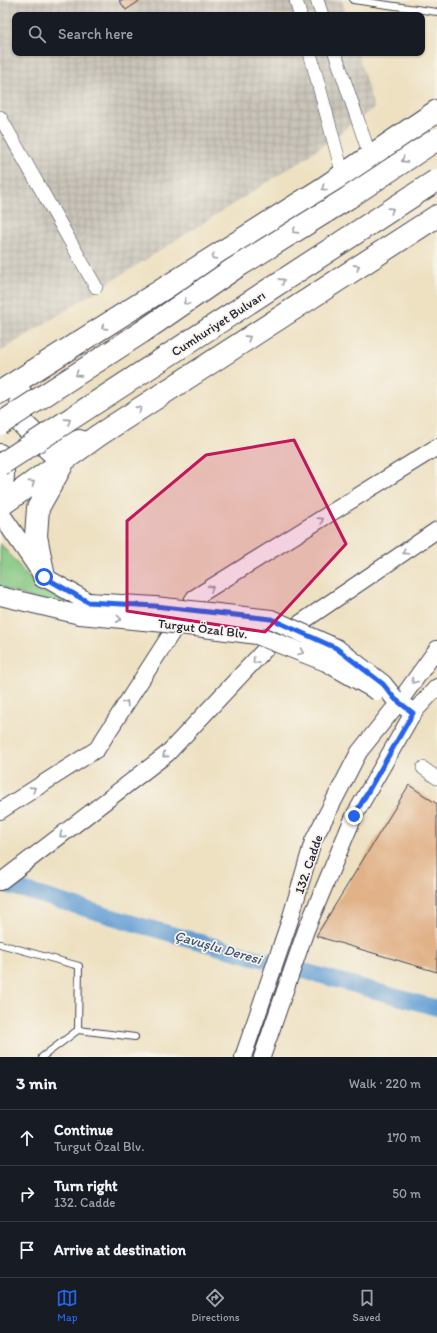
<!DOCTYPE html>
<html lang="en">
<head>
<meta charset="utf-8">
<style>
	:root { --surface:#171b24; --page:#242831; --text:#f1f3f6; --muted:#9ea1a6; --line:#363941; --accent:#2563eb }
	body { margin:0; font-family:Itim,sans-serif; background:var(--page); color:var(--text) }
	.stop { position:absolute; width:12px; height:12px; margin:-9px; border:3px solid #2563eb; border-radius:50%; background:#fff }
	.stop.end { background:#2563eb; border-color:#fff; box-shadow:0 1px 4px #0008 }
	.list { margin:0; padding:0; list-style:none }
	h2 { display:flex; justify-content:space-between; align-items:center; height:52px; margin:0; padding:0 16px; font-size:17px }
	h2 small { font-size:13px; font-weight:400; color:var(--muted) }
	.list li { display:grid; grid-template-columns:26px 1fr auto; gap:12px; align-items:center; box-sizing:border-box; height:56px; padding:0 16px; border-top:1px solid var(--line) }
	.list b { display:block; font-size:15px; white-space:nowrap }
	.list p { margin:0; font-size:13px; white-space:nowrap; color:var(--muted) }
	.list em { font-size:13px; font-style:normal; color:var(--muted) }
	.icon { flex:none; width:22px; height:22px; fill:none; stroke:currentColor; stroke-width:2; stroke-linecap:round; stroke-linejoin:round }
	.map { position:relative; flex:none; width:437px; height:1057px; overflow:hidden }
	.search { position:absolute; background:var(--surface); box-shadow:0 1px 3px #0004; left:12px; right:12px; top:12px; height:44px; display:flex; align-items:center; gap:10px; box-sizing:border-box; padding:0 14px; border-radius:8px; color:var(--muted); font-size:15px }
	.sheet { height:220px; background:var(--surface) }
	nav { display:flex; justify-content:space-around; align-items:center; box-sizing:border-box; height:56px; border-top:1px solid var(--line); background:var(--surface); font-size:11px; color:var(--muted) }
	nav a { display:grid; justify-items:center; gap:2px }
	nav .on { color:var(--accent) }
	.map>svg:first-child { display:block }
	.industrial { fill:url(#industrial-grid) }
	.green { fill:#82c680; stroke:#52745e }
	.lines { fill:none; stroke-linecap:round; stroke-linejoin:round }
	.canal { stroke:#659fd4; stroke-width:16 }
	.building { fill:#e1b187 }
	.service-casing { stroke:#413f4f; stroke-width:8 }
	.minor-casing { stroke:#413f4f; stroke-width:14 }
	.tertiary-casing { stroke:#413f4f; stroke-width:18 }
	.secondary-casing { stroke:#413f4f; stroke-width:20 }
	.trunk-casing { stroke:#413f4f; stroke-width:24 }
	.service { stroke:#fff; stroke-width:6 }
	.minor { stroke:#fff; stroke-width:13 }
	.tertiary { stroke:#fff; stroke-width:16 }
	.secondary { stroke:#fff; stroke-width:18 }
	.trunk { stroke:#fff; stroke-width:22 }
	.secondary-bridge-casing { stroke:#413f4f; stroke-width:20; stroke-linecap:butt }
	.trunk-bridge-casing { stroke:#413f4f; stroke-width:24; stroke-linecap:butt }
	.secondary-bridge { stroke:#fff; stroke-width:18 }
	.trunk-bridge { stroke:#fff; stroke-width:22 }
	.oneway { stroke:#9c9ca7 }
	.route { stroke:#2563eb; stroke-width:5 }
	.marked { fill:#c2185b; fill-opacity:0.2; stroke:#c2185b; stroke-width:3; stroke-linejoin:round }
	.labels { text-anchor:middle; stroke-width:3.5; stroke-linejoin:round; paint-order:stroke }
	.street-label { font-size:13px; fill:#22223b; stroke:#f7f3e8 }
	.water-label { font-size:14px; font-style:italic; fill:#3d5478; stroke:#f7f3e8 }
</style>
</head>
<body>
<div class="map">
<svg width="437" height="1057" viewBox="0 0 437 1057">
	<defs>
		<pattern id="industrial-grid" width="8" height="8" patternUnits="userSpaceOnUse"><rect width="8" height="8" fill="#c9c3b8"/><path d="M0 4h8M4 0v8" fill="none" stroke="#aca79f"/></pattern>
	</defs>
	<rect width="100%" height="100%" fill="#f7f3e8"/>
	<filter id="ink" filterUnits="userSpaceOnUse"><feTurbulence type="fractalNoise" baseFrequency=".025" numOctaves="2"/><feDisplacementMap in="SourceGraphic" scale="8" xChannelSelector="R" yChannelSelector="G"/><feConvolveMatrix kernelMatrix="1 2 1 2 8 2 1 2 1" color-interpolation-filters="sRGB"/></filter>
	<filter id="wash" filterUnits="userSpaceOnUse"><feTurbulence type="fractalNoise" baseFrequency=".012" numOctaves="4" result="noise"/><feDisplacementMap in="SourceGraphic" scale="16" xChannelSelector="R" yChannelSelector="G"/><feGaussianBlur stdDeviation="0.9" result="paint"/><feColorMatrix in="noise" values="0 0 0 0 0 0 0 0 0 0 0 0 0 0 0 0 0 1.4 0 .05"/><feComposite in="paint" operator="in"/></filter>
	<g filter="url(#wash)">
		<rect width="100%" height="100%" fill="#eee1c2"/>
		<path class="industrial" d="M0,0H342L347,15H15V53H358L374,108L301,161L0,352Z"/>
		<path class="green" d="M0,543L34,584L103,611L31,598L0,587Z"/>
		<g class="lines">
			<path class="canal" d="M0,883L139,925L437,1008"/>
		</g>
		<g id="blocks">
			<path class="building" d="M119,0H141L126,10Z
				M409,785L437,804V972L316,936Z"/>
		</g>
	</g>
	<g filter="url(#ink)">
		<use href="#blocks" fill-opacity="0" stroke="#413f4f" stroke-width="1"/>
		<g class="lines">
			<g class="service-casing">
				<path id="service" d="M353,0L437,12
					M0,944L79,966L78,1030
					M42,1057L78,1030L135,1037"/>
			</g>
			<g class="minor-casing">
				<path id="minor" d="M296,0L300,15
					M317,0L322,15
					M310,53L343,175
					M335,53L370,156
					M0,117L96,287
					M423,768L437,778"/>
			</g>
			<g class="tertiary-casing">
				<path id="tertiary" d="M0,811L97,749L194,598L437,447
					M0,882L167,754L271,643L437,530
					M243,1057L290,920L313,841L359,752L399,702L437,649
					M262,1057L306,930L354,816L413,713L437,687"/>
			</g>
			<g class="secondary-casing">
				<path id="secondary" d="M0,453C8,467 5,485 0,499
					M0,513L44,577L88,602
					M0,596L80,615
					M395,699L413,713"/>
			</g>
			<g class="trunk-casing">
				<path id="trunk" d="M0,392L322,189L437,111
					M21,394L22,423L51,451L79,441
					M0,506L99,435L437,216
					M44,577L36,536L38,508L62,465"/>
			</g>
			<use href="#service" class="service"/>
			<use href="#minor" class="minor"/>
			<use href="#tertiary" class="tertiary"/>
			<use href="#secondary" class="secondary"/>
			<use href="#trunk" class="trunk"/>
			<g class="secondary-bridge-casing">
				<path id="secondary-bridge" d="M88,602L155,606L271,619L336,648L383,684L395,699
					M80,615L165,623L257,635L326,662L377,691"/>
			</g>
			<g class="trunk-bridge-casing">
				<path id="trunk-bridge" d="M0,424L142,332L232,270L348,198L437,139
					M0,465L437,180"/>
			</g>
			<use href="#secondary-bridge" class="secondary-bridge"/>
			<use href="#trunk-bridge" class="trunk-bridge"/>
		</g>
		<defs><path id="oneway-chevron" d="M-2-3.5L2.5 0L-2 3.5" fill="none" stroke-width="1.6" stroke-linecap="round" stroke-linejoin="round"/></defs>
		<g class="oneway">
			<use href="#oneway-chevron" transform="translate(404 160) rotate(147)"/>
			<use href="#oneway-chevron" transform="translate(324 188) rotate(146)"/>
			<use href="#oneway-chevron" transform="translate(391 210) rotate(-33)"/>
			<use href="#oneway-chevron" transform="translate(295 231) rotate(148)"/>
			<use href="#oneway-chevron" transform="translate(214 257) rotate(148)"/>
			<use href="#oneway-chevron" transform="translate(357 267) rotate(-33)"/>
			<use href="#oneway-chevron" transform="translate(282 281) rotate(-33)"/>
			<use href="#oneway-chevron" transform="translate(186 302) rotate(145)"/>
			<use href="#oneway-chevron" transform="translate(104 327) rotate(148)"/>
			<use href="#oneway-chevron" transform="translate(248 338) rotate(-33)"/>
			<use href="#oneway-chevron" transform="translate(78 374) rotate(147)"/>
			<use href="#oneway-chevron" transform="translate(139 409) rotate(-33)"/>
			<use href="#oneway-chevron" transform="translate(68 421) rotate(-33)"/>
			<use href="#oneway-chevron" transform="translate(32 483) rotate(-36)"/>
			<use href="#oneway-chevron" transform="translate(321 520) rotate(-32)"/>
			<use href="#oneway-chevron" transform="translate(405 552) rotate(146)"/>
			<use href="#oneway-chevron" transform="translate(211 588) rotate(-32)"/>
			<use href="#oneway-chevron" transform="translate(119 619) rotate(6)"/>
			<use href="#oneway-chevron" transform="translate(301 652) rotate(21)"/>
			<use href="#oneway-chevron" transform="translate(255 661) rotate(133)"/>
			<use href="#oneway-chevron" transform="translate(414 681) rotate(126)"/>
			<use href="#oneway-chevron" transform="translate(126 703) rotate(-57)"/>
			<use href="#oneway-chevron" transform="translate(165 755) rotate(139)"/>
			<use href="#oneway-chevron" transform="translate(33 789) rotate(-33)"/>
			<use href="#oneway-chevron" transform="translate(62 835) rotate(143)"/>
		</g>
	</g>
	<g class="lines" filter="url(#ink)">
		<path class="route" d="M44,577L88,602L155,606L271,619L336,648L383,684L395,699L413,713L354,816"/>
	</g>
	<path class="marked" d="M294,440L346,544L265,632L127,611V521L206,455Z"/>
	<g class="labels">
		<g class="street-label">
			<text transform="translate(218 323) rotate(-33)" y="5">Cumhuriyet Bulvarı</text>
			<text transform="translate(203 628) rotate(7)" y="5">Turgut Özal Blv.</text>
			<text transform="translate(308 864) rotate(-71)" y="5">132. Cadde</text>
		</g>
		<g class="water-label">
			<text transform="translate(218 947) rotate(16)" y="5">Çavuşlu Deresi</text>
		</g>
	</g>
</svg>
<div class="stop" style="left:44px;top:577px"></div>
<div class="stop end" style="left:354px;top:816px"></div>
<div class="search"><svg class="icon" aria-label="search" viewBox="0 0 24 24"><circle cx="10" cy="10" r="6"/><path d="M15 15l6 6"/></svg>Search here</div>
</div>
<section class="sheet">
<h2>3 min<small>Walk · 220 m</small></h2>
<ul class="list">
<li><svg class="icon" aria-label="ahead" viewBox="0 0 24 24"><path d="M12 20V5M6 11l6-6 6 6"/></svg><div><b>Continue</b><p>Turgut Özal Blv.</p></div><em>170 m</em></li>
<li><svg class="icon" aria-label="right" viewBox="0 0 24 24"><path d="M7 20v-9h11M14 6l5 5-5 5"/></svg><div><b>Turn right</b><p>132. Cadde</p></div><em>50 m</em></li>
<li><svg class="icon" aria-label="arrive" viewBox="0 0 24 24"><path d="M6 21V4h12l-3 4 3 4H6"/></svg><div><b>Arrive at destination</b></div></li>
</ul>
</section>
<nav>
<a class="on"><svg class="icon" aria-label="map" viewBox="0 0 24 24"><path d="M3 6l6-2 6 2 6-2v14l-6 2-6-2-6 2zM9 4v14M15 6v14"/></svg>Map</a>
<a><svg class="icon" aria-label="directions" viewBox="0 0 24 24"><path d="M12 3l9 9-9 9-9-9zM9 14v-3h6M13 9l2 2-2 2"/></svg>Directions</a>
<a><svg class="icon" aria-label="saved" viewBox="0 0 24 24"><path d="M7 4h10v16l-5-4-5 4z"/></svg>Saved</a>
</nav>
</body>
</html>
